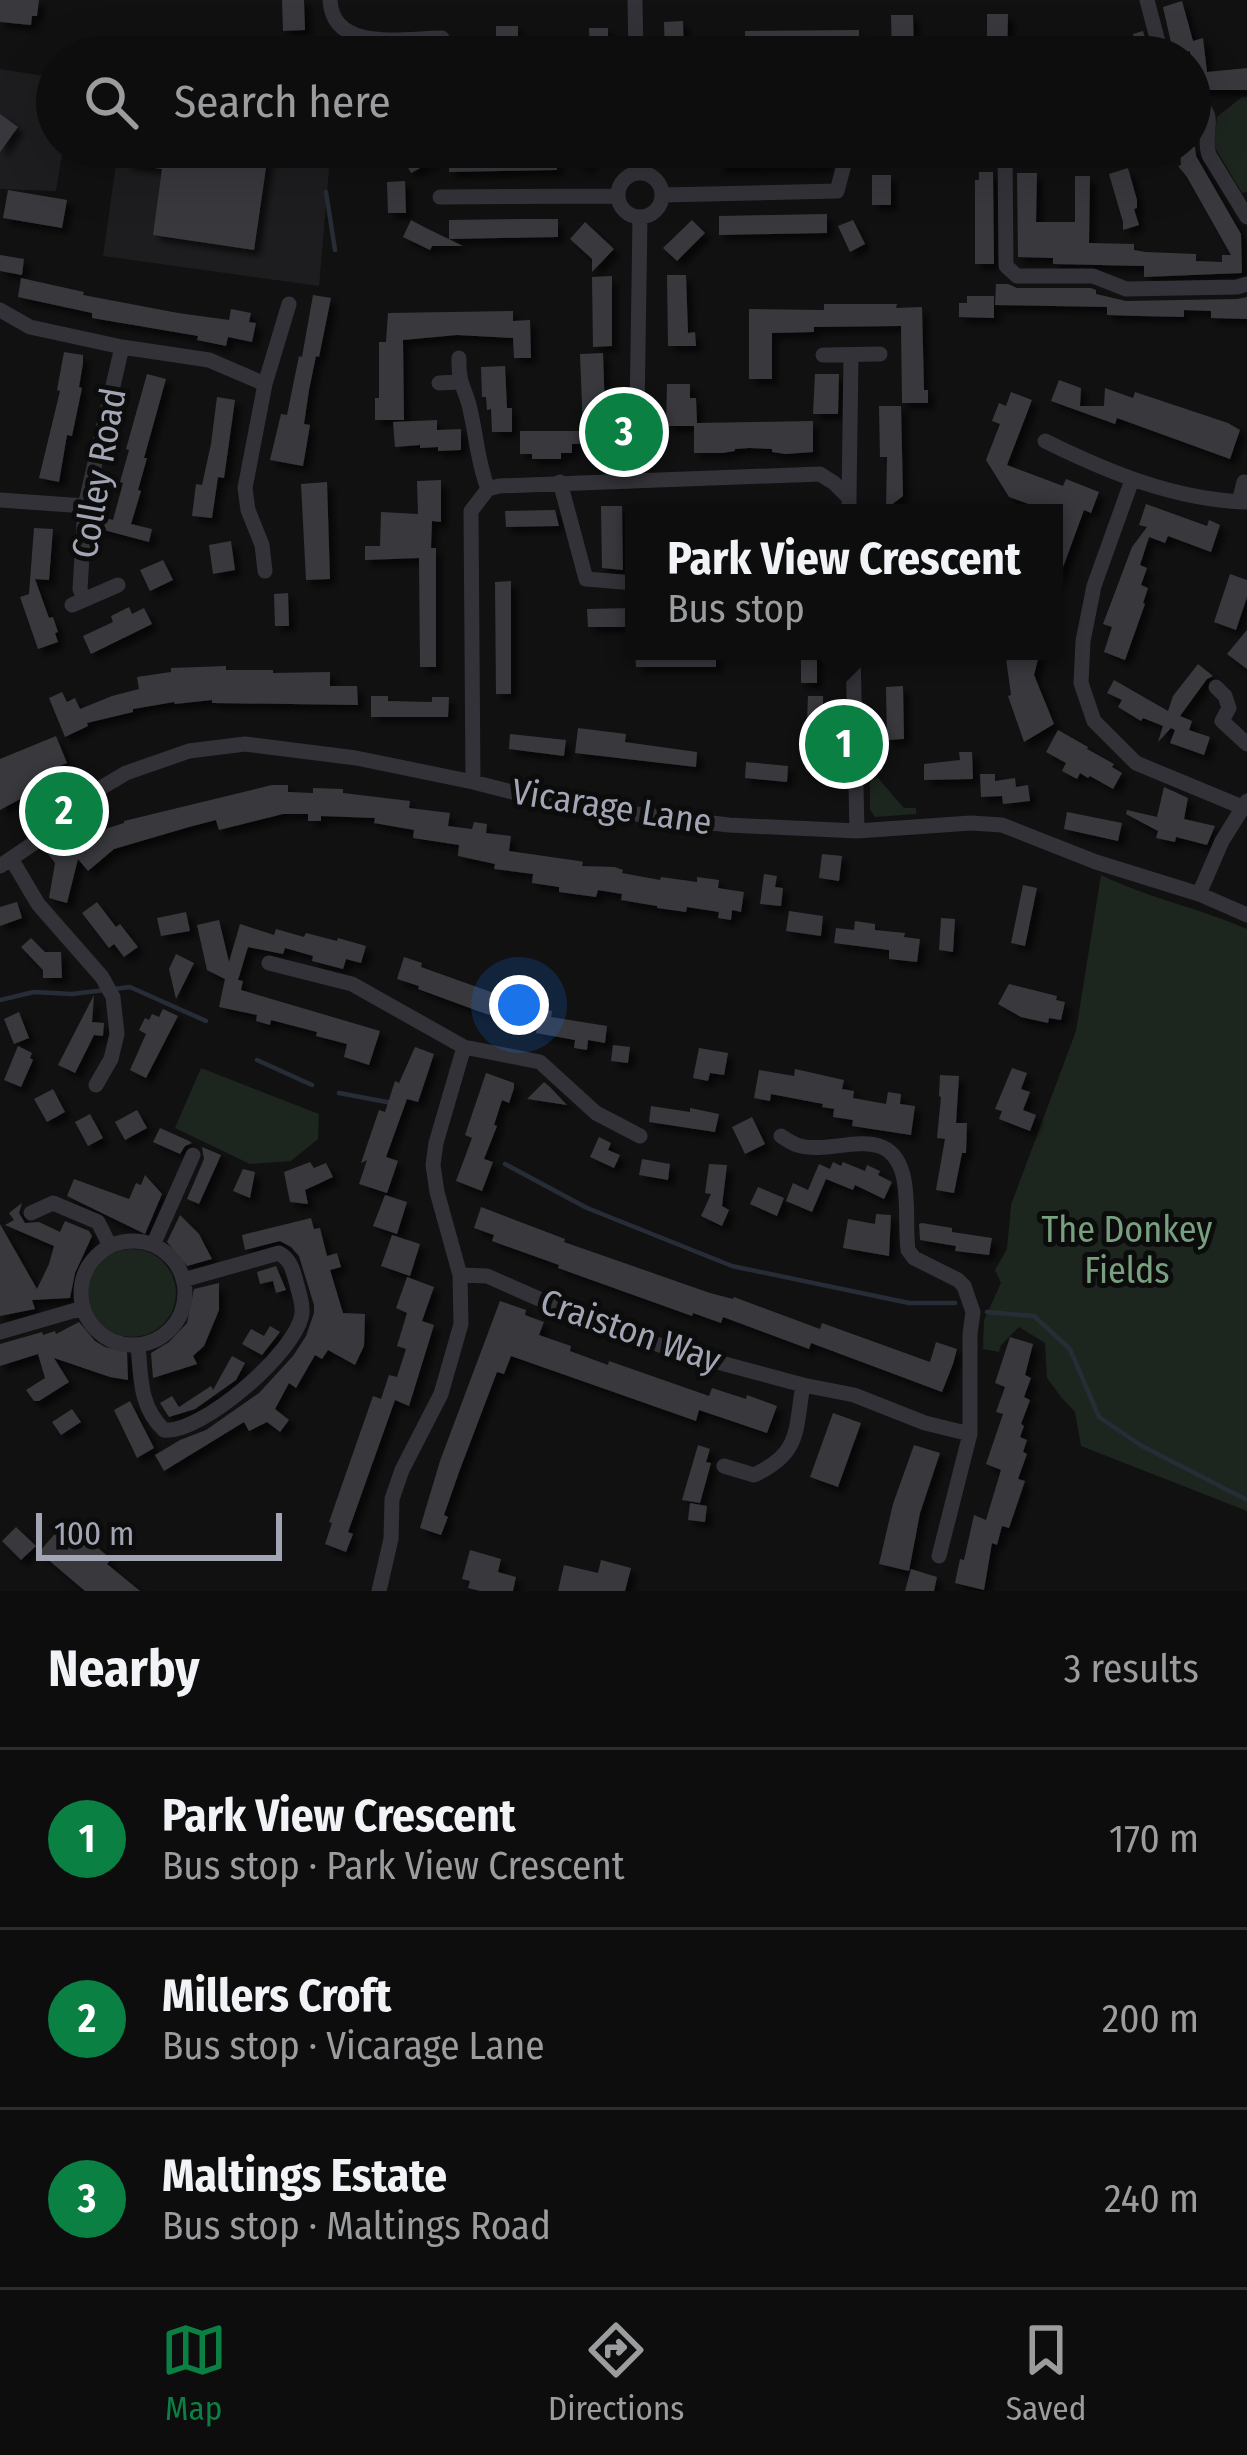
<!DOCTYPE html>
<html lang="en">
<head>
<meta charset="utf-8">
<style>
	:root { --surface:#0d0d0e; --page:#161617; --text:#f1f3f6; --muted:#9a9c9e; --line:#2d2d2e; --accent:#0b8043 }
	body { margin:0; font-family:"Fira Sans Condensed",sans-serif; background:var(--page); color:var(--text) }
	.scale { position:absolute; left:36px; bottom:30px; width:246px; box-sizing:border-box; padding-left:12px; border:6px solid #a2a5b4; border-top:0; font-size:33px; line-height:42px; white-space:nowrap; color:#a2a5b4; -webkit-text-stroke:9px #0c0c0d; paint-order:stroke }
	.you { position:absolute; left:519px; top:1005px; width:42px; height:42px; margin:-30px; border:9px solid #fff; border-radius:50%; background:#1a73e8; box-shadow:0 0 0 18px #1a73e833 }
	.badge { display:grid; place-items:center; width:78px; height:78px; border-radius:50%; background:var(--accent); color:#fff; font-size:39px; font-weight:700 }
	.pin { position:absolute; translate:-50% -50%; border:6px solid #fff; box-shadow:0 3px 12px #0006 }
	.popup { position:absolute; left:625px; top:504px; width:438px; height:156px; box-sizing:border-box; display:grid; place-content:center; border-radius:0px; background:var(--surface); filter:drop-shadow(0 3px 9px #0005); font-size:39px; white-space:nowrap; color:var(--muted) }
	.popup b { font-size:45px; color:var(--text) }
	.popup::after { content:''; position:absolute; left:50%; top:100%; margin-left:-24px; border:24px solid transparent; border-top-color:var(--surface) }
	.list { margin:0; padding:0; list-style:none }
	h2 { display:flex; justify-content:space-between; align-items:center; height:156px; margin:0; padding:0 48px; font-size:51px }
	h2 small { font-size:39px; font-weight:400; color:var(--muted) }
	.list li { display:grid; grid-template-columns:78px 1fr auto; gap:36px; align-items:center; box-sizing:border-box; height:180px; padding:0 48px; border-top:3px solid var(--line) }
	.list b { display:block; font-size:45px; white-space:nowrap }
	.list p { margin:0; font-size:39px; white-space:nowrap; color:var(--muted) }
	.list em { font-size:39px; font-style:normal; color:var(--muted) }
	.icon { flex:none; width:66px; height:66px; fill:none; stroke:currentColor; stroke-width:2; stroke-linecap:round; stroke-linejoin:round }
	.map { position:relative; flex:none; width:1247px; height:1591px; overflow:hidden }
	.search { position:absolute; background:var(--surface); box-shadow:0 12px 48px #0002; left:36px; right:36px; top:36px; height:132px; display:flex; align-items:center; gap:30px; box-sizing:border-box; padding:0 42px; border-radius:66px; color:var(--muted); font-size:45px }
	.sheet { height:696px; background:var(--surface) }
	nav { display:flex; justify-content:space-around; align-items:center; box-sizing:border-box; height:168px; border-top:3px solid var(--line); background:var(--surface); font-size:33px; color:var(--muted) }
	nav a { display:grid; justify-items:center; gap:6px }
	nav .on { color:var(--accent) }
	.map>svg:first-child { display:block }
	.built { fill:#1d1d1f }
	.green { fill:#1d251f }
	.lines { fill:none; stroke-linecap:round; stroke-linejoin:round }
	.stream { stroke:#272d36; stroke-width:4.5 }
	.building { fill:#38393d; filter:url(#shadow) }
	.street { stroke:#323238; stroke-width:15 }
	.labels { text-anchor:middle; stroke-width:10; stroke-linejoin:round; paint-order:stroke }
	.street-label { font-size:36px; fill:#a2a5b4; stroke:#0c0c0d }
	.park-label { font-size:36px; fill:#78a07f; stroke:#0c0c0d }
</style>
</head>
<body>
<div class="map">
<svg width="1247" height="1591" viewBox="0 0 1247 1591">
	<defs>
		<filter id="shadow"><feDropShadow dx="6" dy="6" stdDeviation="3" flood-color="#0009"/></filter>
	</defs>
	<rect width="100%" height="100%" fill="#111112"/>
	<path class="built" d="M0,69L57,78V147H331L319,286L103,256L116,164L62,154L56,191L0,189Z"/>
	<path class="green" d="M1242,97H1247V192L1242,193L1214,146L1217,117Z
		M870,778H878L904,808H916V814L875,817L870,810Z
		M1101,875C1148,898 1199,908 1247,929V1511L1081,1446L1075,1412L1061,1397L1047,1378L1045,1343L1019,1327L1001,1345L999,1352L983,1349L984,1320L1001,1283L995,1270L1007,1249L1011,1205L1076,1031Z
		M201,1068L319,1114L318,1139L291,1161L250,1164L175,1128Z
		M88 1293a44 44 0 1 1 88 0a44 44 0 1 1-88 0Z"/>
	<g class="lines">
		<path class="stream" d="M326,192L335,250
			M0,1000L34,992L72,994L130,987L206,1021
			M257,1060L312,1085
			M339,1093L392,1103
			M505,1164L587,1208L732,1266L909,1303H955
			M987,1312L1034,1316L1070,1349L1099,1417L1142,1446L1247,1500"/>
	</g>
	<path class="building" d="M0,0H39L37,16H32L31,25L0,22Z
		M282,0H304L305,30L283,31Z
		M1182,1L1193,41L1203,38L1207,72L1247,68V90H1190V51L1182,54L1179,45L1172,47L1163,7Z
		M987,14H1008L1007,57H987Z
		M891,15H913L914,57H892Z
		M683,21L684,57H665L664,22Z
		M496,26H518V57H496Z
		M589,28H608V57H590Z
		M859,30V51L746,53L745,31Z
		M1143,31L1150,57H1110L1109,53L1136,45L1133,34Z
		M0,114L18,127L0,152Z
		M128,147H269L254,250L153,235L162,169L125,164Z
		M420,147H431L437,159L411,173L402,157Z
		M1180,147H1195L1196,156L1241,234L1242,273L1144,277V266L1053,264V258L1018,257L1017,173H1037L1036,222H1075V176H1090L1089,243L1134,244V250L1145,252L1196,254V261L1222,262V255H1231L1187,177L1178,166L1181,165Z
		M826,148L827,166L718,168V149Z
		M604,150L585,168L568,151Z
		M556,151L557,170L449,172V153Z
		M1128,168L1137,200V208L1134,209L1139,225L1123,230V222L1109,174Z
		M979,172H993L994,264H975V180H979Z
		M872,175H891V205H872Z
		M405,181L406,213H388L387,182Z
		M8,190L67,200L62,228L3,218Z
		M827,214V233L719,235V216Z
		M519,219H558V237L449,239V220Z
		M411,220L424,227L463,246H432L430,250L403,237Z
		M692,220L705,233L677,261L663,248Z
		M853,220L865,244L850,252L838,226Z
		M585,222L614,249L592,272V259L570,239Z
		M0,255L24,259L22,275L0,271Z
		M667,275H686L688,333L695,332L696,346H668Z
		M612,276V346L593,347L592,277Z
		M21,278L84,292L83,295L178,313L229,320L231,309L251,313L249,322L256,323L252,342L228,337L226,346L197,340L198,336L92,318V313L18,297Z
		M996,284H1008L1017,288H1091L1096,290V294L1126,301L1237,299L1247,297V319L1211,318V311L1184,310V317L1139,316L1107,315V307L995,305Z
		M313,295L331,298L319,357L316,356L309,390L304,424L310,425L303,466L270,460L281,414L287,415L299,356L302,357Z
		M967,296H994V318L959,317V303H967Z
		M824,304H897L896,308L922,307L924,390H928V403H902L901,326L814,327V332L772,333V379H749V309L824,310Z
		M513,311V321L530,320L531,358H514L513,338L457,335L403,340L404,420H375V398H379V342H386L388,313Z
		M64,352L83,355V363L79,387L82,388L72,436L67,435L59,482L39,478L60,391L57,390Z
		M603,353L606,443L572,444V453H561V459H532V454H520V431H583L580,354Z
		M505,366L507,408H512V432H492L491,409L487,410L486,397H482L481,367Z
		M147,374L166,379L144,458H147L138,490L141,491L131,524L152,529L149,542L96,528L99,516L113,520L123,483L120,482L129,450L126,449Z
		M815,374H839L838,414H813Z
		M1059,380L1081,388L1080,406H1104L1105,388L1133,398L1135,392L1228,423L1240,430L1230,459L1117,418L1115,424L1051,401Z
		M667,384H690V398H696L697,423L813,421V452L786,454L772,452V449L749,448L735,449V451L722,453H694V426H666Z
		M1011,392L1032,400L1007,465L1063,486L1066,479L1099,492L1091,513L1084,510L1055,589L1054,513L1009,497L986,460L1000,424L992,421L999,403L1006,406Z
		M217,397L235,400L224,478L218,477L212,518L192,516L196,484L202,485L211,444Z
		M879,406H901L903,496L886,509L887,457H880Z
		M437,420V430L461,429V450L438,451V447L420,448V445L395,447L393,422Z
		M441,480V522L432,521L431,548H436V667H420L419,558L365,560V546H380L381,512L418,514L417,481Z
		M327,482L330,579L306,580L301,484Z
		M1146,504L1207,526L1209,520L1220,525L1211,552L1168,536L1165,543L1149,537L1140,565L1147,568L1141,585L1148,588L1143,603L1145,604L1125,660L1104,652L1112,627L1103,624L1132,547L1147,527L1139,525Z
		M601,506H622L623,570L602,568Z
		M555,510L559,526L506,527L505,511Z
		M34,528L53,529L49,580L35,579L49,618L53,617L58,632L55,633L58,642L38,649L20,597L29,594Z
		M231,541L235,570L213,574L209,545Z
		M163,560L173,580L150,591L140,570Z
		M1230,574L1247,580V597L1236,630L1214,622Z
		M511,581V694H496L495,582Z
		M288,593L289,626H275L274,594Z
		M129,607L132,614L144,608L152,624L91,654L83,636L113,622L111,616Z
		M634,608V627H588L587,609Z
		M1247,630V669L1227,654Z
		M635,651H716V667H636Z
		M801,651H817V683H801Z
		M1005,651H1040L1034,675L1054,724L1024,742L1008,696L1011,695Z
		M1198,664L1213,676L1207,679L1180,716L1192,721L1189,730L1210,737L1204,755L1170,743L1175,730L1171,728L1158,742L1163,726L1143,718L1141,721L1118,707L1122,700L1107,693L1114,680L1168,711L1173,696Z
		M226,666V670H273V673L330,672V686H357L358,705L212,703V700L175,704L174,702L133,709V712L87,723L88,726L65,737L49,698L62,692L67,702L75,698L80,709L112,696L139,689L137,677L171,672V668Z
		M903,686L904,739L887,740L886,687Z
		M371,696H388V701L432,702V697H449L448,717H371Z
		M808,696H823V748H806Z
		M578,728L626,734L625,742L697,752L696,767L575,753Z
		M1058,730L1088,747L1087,749L1114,764L1112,767L1122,773L1113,789L1090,776L1088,778L1080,773L1077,779L1062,771L1066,763L1046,752Z
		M510,734L566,740L564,756L509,749Z
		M56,736L67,763L37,776L39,779L32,782L35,791L0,810V759Z
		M959,752H972L973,779L924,780V764L960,760Z
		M746,762L788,766L787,782L745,778Z
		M980,774H995V781L1015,778L1016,787L1028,785L1030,801L1003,804L1002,796L981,797Z
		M272,785H288V792L313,793V788L343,789V793L410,801L409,808L450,813L448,826L472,829L474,822L487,824L486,833L511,836L509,851L579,861L583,862L582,866L615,867L623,870L622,873L660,880L661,877L697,882V877L719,880L718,888L744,892L741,912L732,910L731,920L718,918L719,912L687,907L686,912L657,908V906L621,900L622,894L598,890L596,897L559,892V887L532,883L533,874L494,869L495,864L458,856L459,845L413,838L414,830L374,823L375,818L321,816V821H308V814H283L219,830L216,820L189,827L114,849L88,871L78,859L67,903L49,898L55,863L48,854L69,838L79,851L108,828L124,823V821Z
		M1164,787L1188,798L1184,819L1215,826L1207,845L1176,837L1175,842L1156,838L1158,831L1126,814L1127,810L1157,817Z
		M1067,812L1122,823L1118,841L1064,829Z
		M822,854L842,856L839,881L819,878Z
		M764,874L777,876L775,887L783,888L781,906L760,904Z
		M1023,885L1037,888L1025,946L1011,943Z
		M17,902L22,918L0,926V907Z
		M97,902L116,927L120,924L138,947L124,957L114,944L109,948L82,913Z
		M789,911L823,916L821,936L786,931Z
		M186,912L190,931L161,936L157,918Z
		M941,918L955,919L953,952L939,950Z
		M219,920L229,962L240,924L274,935L276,929L304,937L306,933L337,941L338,938L366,946L361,963L346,959L343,969L312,961L313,956L285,948L283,954L248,947L238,980L243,981L241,990L380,1031L369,1065L344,1057L347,1044L316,1036L317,1032L271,1020L270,1025L256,1021L257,1015L219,1007L225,979L207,970L197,925Z
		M855,921L875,924V930L905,933L904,937L920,939L917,962L889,959V950L834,943L836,928L854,930Z
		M31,938L45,952H61L62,978H43V970L21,947Z
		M176,954L194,963L176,999L169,969Z
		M404,957L422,963L421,967L491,992L512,999L514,995L533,1002L531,1007L552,1011L551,1017L607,1026L605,1043L588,1040L587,1050L574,1048L575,1040L536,1033L537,1028L503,1016L502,1019L478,1011L418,989L419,986L397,979Z
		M1009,984L1057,996L1056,1000L1065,1002L1061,1020L1049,1018L1048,1023L1021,1017L998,1004Z
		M94,995L92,1022L104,1023L103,1036L94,1035L75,1073L58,1065Z
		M163,1009L178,1016L146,1078L130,1070L146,1034L139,1030L145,1018L149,1020L152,1014L159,1017Z
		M19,1012L29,1038L14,1044L4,1019Z
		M613,1045L630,1047L628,1063L611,1061Z
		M18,1046L32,1053L30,1058L33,1060L21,1087L4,1080Z
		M415,1047L434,1054L418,1102L407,1099L386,1157L398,1161L387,1193L359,1184L367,1160L361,1163L379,1110L385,1112L395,1081L399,1083Z
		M699,1048L728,1053L724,1075L710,1073L708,1081L693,1078Z
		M1012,1068L1027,1073L1021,1089L1030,1092L1023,1110L1036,1115L1030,1131L999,1119L1002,1111L995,1109Z
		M795,1069L844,1080L842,1089L854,1091L853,1098L886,1104L888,1092L901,1094L900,1104L915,1106L911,1135L852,1126L853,1120L833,1117L834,1109L822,1107L823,1104L771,1094L770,1101L754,1098L759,1070L794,1076Z
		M486,1073L514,1083V1088L509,1103L502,1100L494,1125L497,1126L484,1159L493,1162L482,1191L456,1181L472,1138L465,1135Z
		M940,1075L959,1076L956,1123H967L966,1153H962L954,1193L936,1190L945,1139L937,1138L941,1097L939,1096Z
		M544,1082L550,1087L567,1105L527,1099Z
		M53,1089L65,1112L47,1122L34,1099Z
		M651,1106L690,1112V1108L719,1114L715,1132L649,1122Z
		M137,1110L147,1128L125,1140L115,1122Z
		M90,1114L103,1138L88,1146L75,1122Z
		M752,1117L765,1144L745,1154L732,1127Z
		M160,1128L189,1141L192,1143L185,1146L180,1154L153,1142Z
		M599,1137L611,1143L608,1150L620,1155L614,1168L590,1157Z
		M202,1147L221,1155L199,1204L187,1199L204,1159Z
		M642,1159L670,1164L668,1180L639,1175Z
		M310,1162L314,1168L326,1163L333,1177L305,1190L308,1204L290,1202L284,1172Z
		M833,1162L841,1166L843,1162L865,1171L867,1165L880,1171L878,1175L892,1182L884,1199L855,1185L853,1190L826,1179L812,1212L786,1201L793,1183L808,1190L819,1164L830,1169Z
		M709,1164L727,1165L722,1206L729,1210L722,1226L701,1216L711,1194L705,1193Z
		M243,1169L255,1172L250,1198L233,1191Z
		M145,1175L162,1194L145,1234L67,1196L74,1179L129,1199L136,1183L141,1185Z
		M758,1187L784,1198L777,1216L750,1204Z
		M385,1195L407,1202L397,1234L373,1226Z
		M22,1203L19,1213L25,1223L39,1222L60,1232L65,1221L89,1231L92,1236L75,1273L70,1298L32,1300L35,1309L0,1316V1224L37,1289L49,1264L54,1246L5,1225L14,1220L9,1213Z
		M481,1207L565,1239L564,1242L710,1293L733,1299L734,1297L820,1329L822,1323L930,1362L936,1342L957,1349L953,1364L942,1392L811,1343L809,1349L723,1317L721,1323L693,1313L692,1316L558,1268L559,1265L492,1241L494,1235L474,1228Z
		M876,1214L891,1215L889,1256L843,1248L848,1219L875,1224Z
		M180,1215L199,1234L212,1259L187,1266L167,1242Z
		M311,1218L314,1229L320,1228L327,1256L337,1253L341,1267L330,1270L343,1313L365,1314L364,1346L355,1365L328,1350L322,1359L315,1355L296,1388L289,1383L275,1409L289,1420L280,1432L267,1422L249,1431L244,1422L164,1471L155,1455L180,1440L206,1430L259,1393L293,1356L306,1336L314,1313V1305L299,1256L291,1247L280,1241L245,1250L242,1235Z
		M922,1223L952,1228V1232L992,1238L989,1255L955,1251L956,1246L920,1240L919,1224Z
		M392,1235L420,1244L410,1276L381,1266Z
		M276,1266L286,1290L276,1293L273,1281L260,1284L257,1272Z
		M407,1277L434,1287L422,1321L434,1325L409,1406L395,1400L348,1532L353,1534L346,1552L325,1544L332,1523L329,1522L373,1396L381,1399L389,1375L397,1377L406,1349L397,1346L407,1313L396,1308Z
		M219,1283V1310L204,1346L193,1356L197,1364L153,1378L151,1353L169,1342L187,1323L194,1289Z
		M500,1301L526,1310L525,1315L544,1322L539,1335L571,1346L570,1351L608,1365L609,1361L709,1396L712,1388L746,1399L747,1395L777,1406L767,1433L699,1410L696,1421L511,1356L504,1374L497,1372L459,1472L444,1515L448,1517L441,1535L420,1528L440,1461Z
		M79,1322L95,1341L105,1347L127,1352L128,1380L110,1377L54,1358L69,1382L39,1401H34L26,1390L45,1378L38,1354L0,1366V1344L42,1332L43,1335L55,1331L56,1334Z
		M270,1326L280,1332L262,1355L242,1344L251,1329L264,1336Z
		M1010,1337L1033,1344L1025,1375L1031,1378L1024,1397L1030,1400L1021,1424L1024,1426L1020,1437L1027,1440L1023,1452L1027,1454L1018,1479L1025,1481L1009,1528L1002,1526L997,1545L992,1543L984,1590L955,1583L960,1559L964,1560L974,1515L986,1520L1001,1470L986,1464L1003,1414L996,1412L1005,1387L995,1383Z
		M232,1356L245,1363L236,1380L195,1409L169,1417L160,1403L172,1396L179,1407L211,1386L213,1390Z
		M130,1401L154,1448L137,1458L114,1410Z
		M72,1409L81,1422L61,1435L52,1422Z
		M833,1413L861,1423L838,1487L810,1477Z
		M698,1445L710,1449L706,1462L711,1463L700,1503L682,1500Z
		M914,1445L940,1453L920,1513L909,1571L879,1564L893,1504Z
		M690,1503L707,1506L705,1522L688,1520Z
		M66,1521L111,1559L107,1564L140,1591H85L39,1552Z
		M16,1527L36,1546L21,1560L2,1541Z
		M470,1550L501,1559L498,1572L516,1577L513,1591H480L468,1588L470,1581L462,1579Z
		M601,1560L631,1568L625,1591H558L564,1565L598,1573Z
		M911,1569L937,1577L934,1591H905Z"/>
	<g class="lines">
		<path class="street" d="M330,0C333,53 404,38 442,38
			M635,0L636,57
			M1147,0L1162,57
			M1190,102C1222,111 1201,132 1209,155L1247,217
			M637,147L638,173
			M1005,147L1006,266L1017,276H1093L1126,289L1237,287L1247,284
			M618 195a22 22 0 1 1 44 0a22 22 0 1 1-44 0Z
			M662,195L837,191L845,161V147
			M440,197L618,196
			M0,310L30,327L122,347L209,360L265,384
			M823,355L880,354
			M459,358C458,388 467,389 471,414C477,440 478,464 488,489
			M439,383L458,382
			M1045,441C1108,472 1175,500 1247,502
			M636,479L640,217
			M1132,480L1094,586L1083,641L1081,683L1094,721L1136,763L1242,807
			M560,482L586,579L634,583
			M849,498L851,355
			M0,500L85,506
			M1239,502L1244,482
			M265,571L262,545L248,510L245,488L265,384L289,304
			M84,600L80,589L85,506L122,347
			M72,605L118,585
			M853,651L857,831
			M1216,687L1225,696L1229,708L1222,721L1247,744
			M473,782L471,511L488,489L499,486L820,474L834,483L849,498V513
			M12,860L38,904L102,977L113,997L117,1034L111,1059L96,1085
			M0,866L40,839L94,792L126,773L189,751L245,744L356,758L473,782L567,806L729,825L857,831L971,823L1002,825L1096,862L1199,894L1247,915
			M1199,894L1222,841L1247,801
			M269,963L352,984L464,1047L540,1062L596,1113L640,1136
			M781,1136C784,1138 794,1144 797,1145C834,1157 889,1120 903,1175C909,1199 905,1226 908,1250L914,1258L958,1280L964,1286L973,1312L970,1334V1434L939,1556
			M31,1213L53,1203L98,1222L110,1246
			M81 1293a52 52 0 1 1 104 0a52 52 0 1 1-104 0Z
			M153,1245L193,1155
			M460,1275L487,1276L587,1320L680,1352L803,1385L854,1395L925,1423L970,1434
			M0,1332L83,1308
			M138,1345C141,1376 139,1407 164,1430C200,1435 298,1351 302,1313C303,1303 299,1294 297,1285C293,1271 292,1261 279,1253L183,1280
			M724,1466L754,1475C801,1453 795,1431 803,1385
			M379,1591L391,1539L392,1499L402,1470L441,1394L461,1324L460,1275L437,1192L433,1165L436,1143L464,1047"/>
	</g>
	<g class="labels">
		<g class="street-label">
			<text transform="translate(98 473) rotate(-80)" y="13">Colley Road</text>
			<text transform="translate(612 806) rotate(9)" y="13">Vicarage Lane</text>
			<text transform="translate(631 1330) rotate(19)" y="13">Craiston Way</text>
		</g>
		<g class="park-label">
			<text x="1127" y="1242">The Donkey<tspan x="1127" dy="41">Fields</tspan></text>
		</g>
	</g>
</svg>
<div class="scale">100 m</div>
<div class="you"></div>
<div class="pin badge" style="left:844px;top:744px">1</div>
<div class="popup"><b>Park View Crescent</b>Bus stop</div>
<div class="pin badge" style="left:64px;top:811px">2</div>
<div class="pin badge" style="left:624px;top:432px">3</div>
<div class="search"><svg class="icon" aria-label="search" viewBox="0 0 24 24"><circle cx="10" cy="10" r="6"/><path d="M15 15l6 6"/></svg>Search here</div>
</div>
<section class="sheet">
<h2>Nearby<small>3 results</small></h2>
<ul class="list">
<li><span class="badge">1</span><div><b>Park View Crescent</b><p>Bus stop · Park View Crescent</p></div><em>170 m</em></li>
<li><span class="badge">2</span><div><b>Millers Croft</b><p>Bus stop · Vicarage Lane</p></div><em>200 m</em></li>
<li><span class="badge">3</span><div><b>Maltings Estate</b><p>Bus stop · Maltings Road</p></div><em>240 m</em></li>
</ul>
</section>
<nav>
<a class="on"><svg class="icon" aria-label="map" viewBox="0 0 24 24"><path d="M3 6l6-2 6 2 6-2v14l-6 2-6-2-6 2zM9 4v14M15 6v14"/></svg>Map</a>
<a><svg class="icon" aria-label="directions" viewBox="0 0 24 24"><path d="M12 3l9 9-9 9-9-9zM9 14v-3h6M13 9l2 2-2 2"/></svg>Directions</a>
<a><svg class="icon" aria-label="saved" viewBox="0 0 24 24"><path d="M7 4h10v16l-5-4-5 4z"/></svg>Saved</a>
</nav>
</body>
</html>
